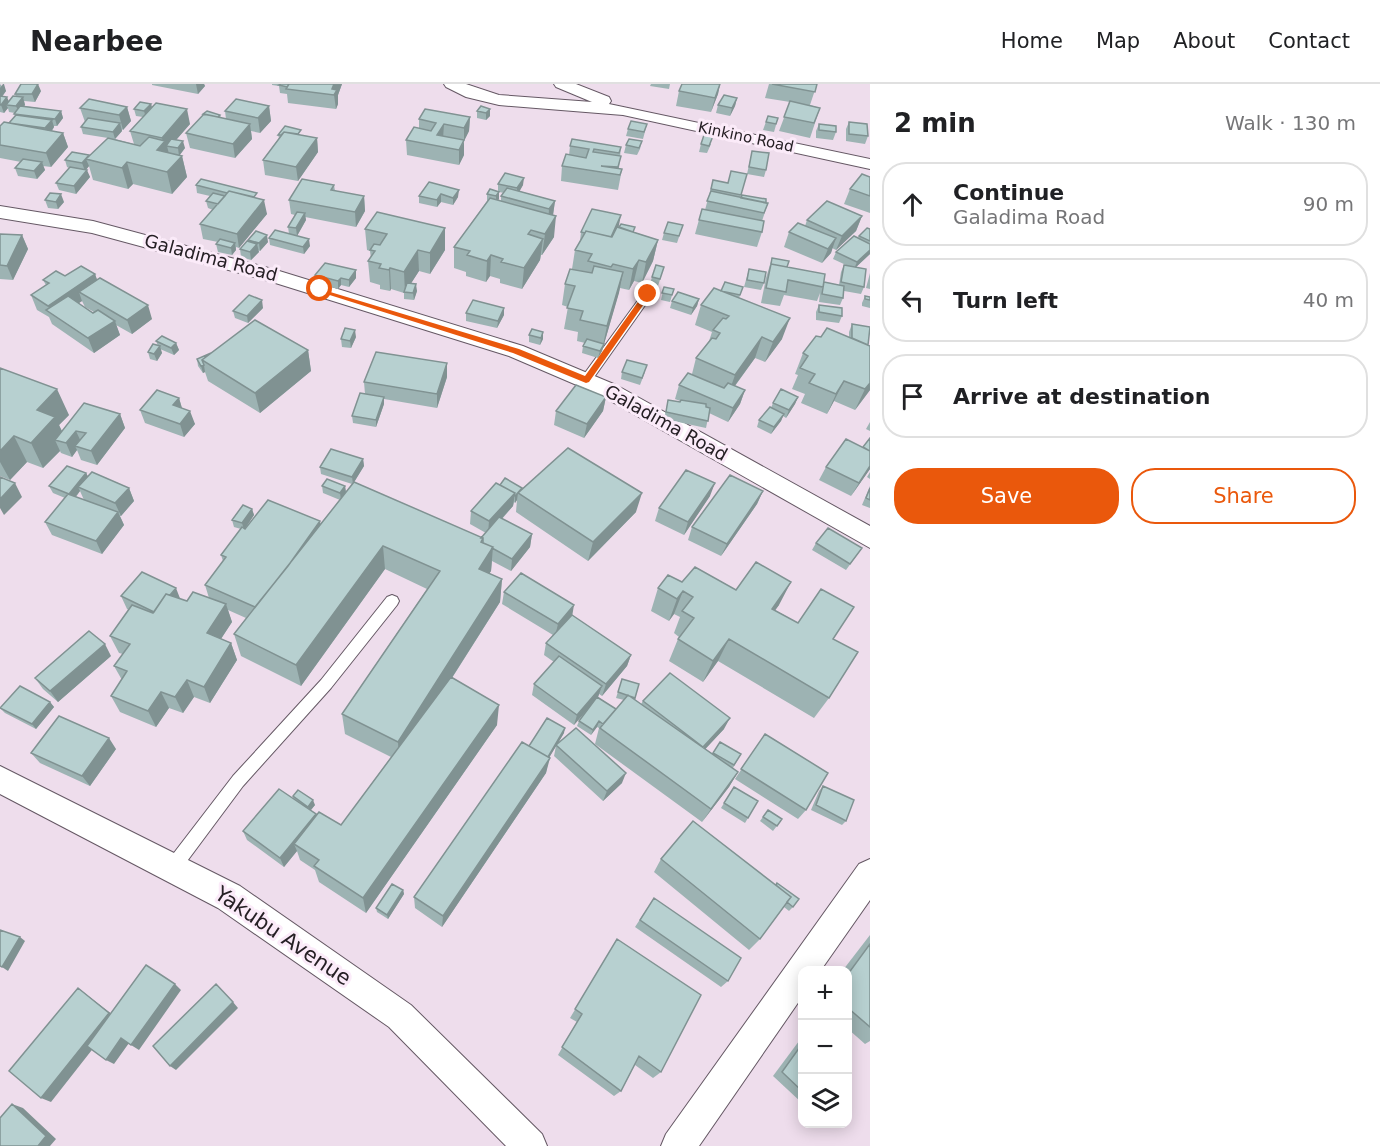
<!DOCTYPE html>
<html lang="en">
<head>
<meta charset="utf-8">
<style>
	:root { --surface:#fff; --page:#f6f6f6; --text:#202124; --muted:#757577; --line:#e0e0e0; --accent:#ea580c }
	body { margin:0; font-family:"DejaVu Sans",sans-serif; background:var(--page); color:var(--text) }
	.controls { position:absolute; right:18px; bottom:18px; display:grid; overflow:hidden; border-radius:12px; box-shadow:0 3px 15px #0003 }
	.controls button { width:54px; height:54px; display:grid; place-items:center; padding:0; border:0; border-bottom:2px solid var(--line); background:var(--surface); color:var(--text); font:30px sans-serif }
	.stop { position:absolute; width:18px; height:18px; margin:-14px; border:4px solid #ea580c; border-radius:50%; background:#fff }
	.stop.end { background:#ea580c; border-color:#fff; box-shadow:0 2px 6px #0008 }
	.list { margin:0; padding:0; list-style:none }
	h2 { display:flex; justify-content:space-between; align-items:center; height:78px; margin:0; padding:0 24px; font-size:26px }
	h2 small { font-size:20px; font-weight:400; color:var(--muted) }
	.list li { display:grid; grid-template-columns:39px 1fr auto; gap:18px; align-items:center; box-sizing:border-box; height:84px; margin:0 12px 12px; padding:0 12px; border:2px solid var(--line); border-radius:24px }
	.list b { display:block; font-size:22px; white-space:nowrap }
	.list p { margin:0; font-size:20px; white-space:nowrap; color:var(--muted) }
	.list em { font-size:20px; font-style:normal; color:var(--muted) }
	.actions { display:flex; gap:12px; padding:18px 24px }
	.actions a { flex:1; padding:14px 0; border:2px solid var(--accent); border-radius:24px; text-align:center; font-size:21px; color:var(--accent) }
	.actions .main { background:var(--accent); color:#fff }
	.icon { flex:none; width:33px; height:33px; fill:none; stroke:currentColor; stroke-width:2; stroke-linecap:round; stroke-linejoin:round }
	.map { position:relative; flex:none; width:870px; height:1062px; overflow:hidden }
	header { display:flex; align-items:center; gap:36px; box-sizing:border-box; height:84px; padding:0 30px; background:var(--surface); border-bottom:2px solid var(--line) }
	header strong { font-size:28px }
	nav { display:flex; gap:33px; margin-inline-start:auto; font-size:21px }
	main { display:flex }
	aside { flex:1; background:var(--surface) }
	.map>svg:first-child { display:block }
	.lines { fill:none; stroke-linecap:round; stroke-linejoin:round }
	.service-casing { stroke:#655864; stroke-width:2 }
	.minor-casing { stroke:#655864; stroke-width:2 }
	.service { fill:#fff; fill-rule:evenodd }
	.minor { fill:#fff; fill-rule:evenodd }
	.wall { fill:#9db3b3; fill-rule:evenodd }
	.shaded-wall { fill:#809292 }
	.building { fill:#b7d0d0; stroke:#809292; stroke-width:1.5 }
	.route { fill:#ea580c }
	.labels { text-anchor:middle; stroke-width:6; stroke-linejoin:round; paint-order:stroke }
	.far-street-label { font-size:15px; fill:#262025; stroke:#fbebf9 }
	.street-label { font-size:18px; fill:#262025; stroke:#fbebf9 }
	.near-street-label { font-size:21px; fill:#262025; stroke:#fbebf9 }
</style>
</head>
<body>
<header>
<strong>Nearbee</strong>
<nav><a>Home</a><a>Map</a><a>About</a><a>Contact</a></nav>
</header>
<main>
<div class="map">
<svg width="870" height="1062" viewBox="0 0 870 1062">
	<rect width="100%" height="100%" fill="#eeddec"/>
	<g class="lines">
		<g class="service-casing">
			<path id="service" d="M648,207L653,210L590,299H582V293L644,208Z
				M392,511L397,513L399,517L397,521L331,604L243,702L179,788L173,791L167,788L165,783L167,778L233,692L321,596L387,513Z"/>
		</g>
		<g class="minor-casing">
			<path id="minor" d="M444,0H466L499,11L592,18L556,3L554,0H576L609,13L611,17L609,20L870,75V85L623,31L499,21L466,13L446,3Z
				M0,122L93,137L276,186L523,262L616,301L870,442V464L600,311L509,272L269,197L92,149L0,134Z
				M0,682L240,802L411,921L542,1050L547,1062H506L389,943L218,824L0,710Z
				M870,775V816L821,886H802V913L699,1062H661L666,1050L859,780Z"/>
		</g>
		<use href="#service" class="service"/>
		<use href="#minor" class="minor"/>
	</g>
	<path class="wall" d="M0,0L6,7L2,13L9,18L16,13L15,10L41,7L35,18L24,17L25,21L24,22L61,27L63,34L57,42H54V43L52,47L63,49L68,63L51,83L43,82L45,86L37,95L18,92L15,84L21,78L0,74V42L9,39L15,32L14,30L15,29L9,28L8,24L4,29L0,28Z
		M152,0H204L205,2L198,10L152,1Z
		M272,0H342L338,11V20L336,25L288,19L287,10L280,9L279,2L272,1Z
		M651,0H670L669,5L650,2Z
		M682,0H720L718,10L711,28L676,22L679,7Z
		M769,0H817L810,21L820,24L810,54L779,47L790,18L765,14Z
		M737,14L735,22L730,32L716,29L718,21Z
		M151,20L152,24L190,40L176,56L185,64L179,72H182L187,93L172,110L133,100L128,105L93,96L89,82L86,86L90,93L76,110L59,106L56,99L69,84L67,83L65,76L89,72L108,54L83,50L81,43L85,38L80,24L127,23L131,37L123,46L122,45V47L115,55L134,60L130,47L143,33L136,32L134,25Z
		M269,22L271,37L260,49L251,47L252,55L235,74L190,64L186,49L203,31H220L221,34L226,35L225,27Z
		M481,22L490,32L486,36L477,34V27Z
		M768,32L778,34L774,48L763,46Z
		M470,33L469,47L464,57V71L459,81L407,71L406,56L419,44V35Z
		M849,38L868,52L865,60L846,57V45Z
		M647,40L643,55L626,52L628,45Z
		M819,40L836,48L833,56L816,54V47Z
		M278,51L317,54L318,68L298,97L265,91L263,76L279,54Z
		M642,57L640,65L637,71L624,69L626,61Z
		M701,60H711L707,69L699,68Z
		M570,62L621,63L619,84L622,85L618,106L561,97L562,82L569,71Z
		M752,67L766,86L764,93L747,90L740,114L768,119L762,137V148L757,163L695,150L702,125L705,126L713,96L728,99L747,90Z
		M870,93V129L844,120L850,105Z
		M429,98L458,113L453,121L441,118L437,123L419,119V112Z
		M498,100L523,101L519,107L555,117L553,131L554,153L542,171H541L540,176L522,205L500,199V195L490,192L486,198L466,192V188L454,184V163L487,117V110L498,107ZM499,108L504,109L501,112V117L498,116Z
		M196,101L258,114L267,130L239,164L236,163V166L232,171L218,168L216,160L218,158L203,155L200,140L213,126L208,124L206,117L210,112L197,109Z
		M334,101L335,107L364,112L365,127L356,143L305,133L306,136L297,152L310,162L304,170L270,161L269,154L289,150L288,143L295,131L291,130L289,116Z
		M45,116L64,118L58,125L48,124Z
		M862,132L856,147L836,166L832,164L831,169L822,179L784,163L789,148L805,142L807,136Z
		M683,141L677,159L662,156L664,149Z
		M619,143L658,156L653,177L642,199L634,197L629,206L620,204L602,267L598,274L582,269L583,262L585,259L577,257L578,248L564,245L568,223L562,221L565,200L572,185L575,166L580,157L581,148Z
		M445,144V166L430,190L419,187L411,199L417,207L414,216L404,215V209L391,205L390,207L380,205V201L370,198L368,177L371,174L370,167L367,166L365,145Z
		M870,145V170L856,183L864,203L861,210L844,207L843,214L840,221L819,218L820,209L817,217L784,211L780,222L761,219L766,194L772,174L787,183L824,198L839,201L841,188L844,181H846L833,175L836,168L858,154L859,152Z
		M0,150L22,151L28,165L13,196L0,195Z
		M248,156L268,158L260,167L258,166L259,168L251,176L241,173L240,165L248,157Z
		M870,182V205L866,204L870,189Z
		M664,183L658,202L650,200L652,193Z
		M749,185L764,199L761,206L744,203Z
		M95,190L97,196L152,235L132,250L116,241L120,251L94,269L52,240L49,233L37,226L31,211L46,201L43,196L65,192ZM82,217L85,223L94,228L93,229L78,219Z
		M315,191L356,194L349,203L341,201L338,205L316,199Z
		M664,203L674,205L670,218L661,216Z
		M743,203L739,214L782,255L765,278L755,274L735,302L745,306L740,320L728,338L709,329L706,344L664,335L668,316L680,318V317L675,315L679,301L692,290L696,274L709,257L712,248L695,241L701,221L721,207Z
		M865,212L870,213V224L862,222V219Z
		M699,215L697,222L691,231L670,224L672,217Z
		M819,221L842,232L839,239L816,236V228Z
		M263,224L248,239L235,234L233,227Z
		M466,229L504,231L497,244L466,237Z
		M852,240L868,261L870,306L855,326L834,317L827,330L801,319L805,310L792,305L798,291L795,290L803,269L821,253H849V248Z
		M532,245L543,255L540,261L529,258V251Z
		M356,253L351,264L342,263L341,255Z
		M156,257L176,259L179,266L174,271L160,265L162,269L157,277L150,275L148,268L158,262Z
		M308,266L311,287L260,329L208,297L205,288L203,289L198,282L197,275Z
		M447,279V293L437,324L384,315V320L376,343L353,339L352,332L365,310L364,298Z
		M0,284L69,331L59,341L62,347L120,330L125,344L97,381L81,376L77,366L72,373L61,369L60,367L43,384L27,378L10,396L0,392Z
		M622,288H645L640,301L621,295Z
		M606,313L603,327L584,354L554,341L556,327Z
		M798,313L795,320L786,334L783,332L781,337L771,350L757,343L759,336L771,324L773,319Z
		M179,314L182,324L195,340L184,353L145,339L140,326Z
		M870,338V347L866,345Z
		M863,363L870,385L851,412L819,396L826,383Z
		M363,375L364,382L354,398L481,454L486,449L470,440L471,427L500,401L636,428L588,477L516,428L517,416L515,419L514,418L513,422L502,435L532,450L530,463L511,487L492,477L491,487L489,490L502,495L500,518L452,594L497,641L366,829L319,798L315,786L300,776L297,767L284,783L247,756L243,747L293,714V712L315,721L311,726L316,730L341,741L391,673L345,650L342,630L427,505L385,485L301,602L241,572L234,550L246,534L228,526L232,538L221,555L231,559L237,576L210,619L194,613L183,629L169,624L156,643L120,628L111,612L122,596L114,582L123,570L119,569L110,552L129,526L127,525L121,512L180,515L187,517L209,514L205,501L223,477L221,471L241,445L234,443L232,436L252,425L254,431L245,445L320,440L340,416L323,409L322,402H345L346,408L352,400L321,390L320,383Z
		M870,388V395L867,393Z
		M86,389L88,393L129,404L134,417L121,432H120L124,441L102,470L52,451L45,438L65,414L53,409L49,402ZM80,407L84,416L76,413Z
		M870,402V424L862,421Z
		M763,407L757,420L721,472L688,456L692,443Z
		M710,412L684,451L655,437L659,424Z
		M816,459L862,464L846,486L812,466Z
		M682,498L736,506L779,521L775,526L798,539L833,555L829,614L814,634L718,577L703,598L669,577L678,555L679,553L674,549L680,533L674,530L669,537L651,527L658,504Z
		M504,508L572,531L631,571L627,582L602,612L599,610L598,613L616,625L624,616L616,614L622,595L639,600L635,615L641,620L643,617L724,645L705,665L713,670L720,658L741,670L733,684L738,688L729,703L702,738L595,660L599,644L597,643L591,651L577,642L579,637L582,632L574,641L532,611L534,600L554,578L544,571L546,559L553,551L502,520Z
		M111,572L58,618L43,605L35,594Z
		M50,618L54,623L36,645L5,629L0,624Z
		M564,649L557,661L622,699L603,717L554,672L556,662L549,673L546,689L442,843L415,824L414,813L529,662Z
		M765,650L806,726L798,735L735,695Z
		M116,665L90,702L40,679L31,669Z
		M823,702L846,737L842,741L811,726L819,707Z
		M734,703L748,734L745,739L721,724Z
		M768,726L782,735L773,747L760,737Z
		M693,737L793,823L789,827L784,823L760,855L749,866L654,788L661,775Z
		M403,806L404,810L388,835L377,828L376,824Z
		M654,814L728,897L721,903L635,843Z
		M870,851V957L865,960L848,945V886H843Z
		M617,855L661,988L653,994L635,981L621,1007L614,1012L558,971L577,938L570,934Z
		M802,953V1019L773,992Z"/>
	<path class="shaded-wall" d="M3,0H4L6,7L0,15V4Z
		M38,0L41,7L35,18L32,10Z
		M196,0H204L205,2L198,10Z
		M334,0H342L338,11V20L336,25L334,11L332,5Z
		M720,0L718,10L711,28L715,14Z
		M7,13L10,20L6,21L8,24L4,29L1,21Z
		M23,13L25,21L19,29L16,22Z
		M737,14L735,22L730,32L732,24Z
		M151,20L153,27L146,34L144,27Z
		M269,22L271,37L260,49L258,34Z
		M127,23L131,37L123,46L119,31Z
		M187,25L190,40L170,63L167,62L171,78L157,66L163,59L162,54Z
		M490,25V32L486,36V29Z
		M61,27L63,34L57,42L55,35Z
		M470,33L469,47L464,57V71L459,81V66L464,58V44Z
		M52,36L54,43L48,52L45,44Z
		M120,39L122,47L115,55L113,48Z
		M250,40L252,55L235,74L233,60Z
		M444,40L443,55L437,51Z
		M63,49L68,63L51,83L46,69Z
		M317,54L318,68L298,97L296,83Z
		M183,57L185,64L179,72L178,64Z
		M89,71L91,76L86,75L89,82L85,87L82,79Z
		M182,72L187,93L172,110L167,88Z
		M42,78L45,86L37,95L34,87Z
		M127,78L133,100L128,105L122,84Z
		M87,86L90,93L76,110L74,102Z
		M524,94L523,101L517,112V104Z
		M459,106L458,113L453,121V114Z
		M499,108V115L496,120V112Z
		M61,110L64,118L58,125L56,118Z
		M441,110V118L437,123V116Z
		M364,112L365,127L356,143L355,128Z
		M264,116L267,130L239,164L237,150Z
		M555,117L553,131L548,140L549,125Z
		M305,129L306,136L297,152L296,144Z
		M621,131L618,146L610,156Z
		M556,132L554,153L542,171L545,150Z
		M862,132L856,147L836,166L842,152Z
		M445,144V166L430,190V169Z
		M22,151L28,165L13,196L7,182Z
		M267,151L268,158L260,167L259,159Z
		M836,154L831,169L822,179L828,165Z
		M309,155L310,162L304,170L303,163Z
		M543,155L540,176L522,205L524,184Z
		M658,156L653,177L642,199L646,178Z
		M235,159L236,166L232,171L231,164Z
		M257,160L259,168L251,176L250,168Z
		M418,166L419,187L405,209L404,188Z
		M870,166V170L854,185L857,178Z
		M491,171L490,192L486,198L487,177Z
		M639,176L634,197L629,206L633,185Z
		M390,184L391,205L390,207L389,186Z
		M356,186V194L349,203V196Z
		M623,188L619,209L602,267L598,274L600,267L603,261L607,242Z
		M95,190L100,204L79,208L82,217L58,234L52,230L48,222Z
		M341,194V201L338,205V197Z
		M416,200L417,207L414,216L413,209Z
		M699,215L697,222L691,231L693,224Z
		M262,216L263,224L248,239L247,232Z
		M148,221L152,235L132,250L127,236Z
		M504,224V231L497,244L498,237Z
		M790,234L782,255L765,278L773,258Z
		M115,237L120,251L94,269L88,254Z
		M355,246L356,253L351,264L350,257Z
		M543,248V255L540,261L541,254Z
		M762,253L755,274L728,311L735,291Z
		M176,259L179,266L174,271L171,264Z
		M160,262L162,269L157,277L154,270Z
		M308,266L311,287L260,329L255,309Z
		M447,279V293L437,324V310Z
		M204,281L205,288L203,289L201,282Z
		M844,297L834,317L827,330L836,310Z
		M870,299V306L855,326L865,305Z
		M57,305L69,331L59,341L67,358L76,347L82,360L75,362L77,366L72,373L66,359L55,356L60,367L43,384L31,359L37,326Z
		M745,306L740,320L728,338L733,324Z
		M384,313V320L376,343V336Z
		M606,313L603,327L584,354L587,340Z
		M798,313L795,320L786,334L789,326Z
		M179,314L183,328L173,321Z
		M190,327L195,340L184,353L180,340Z
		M120,330L125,344L97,381L91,367Z
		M784,330L781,337L771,350L774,343Z
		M14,352L27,378L10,396L0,378V367Z
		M363,375L364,382L353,400L352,393Z
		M870,382V385L851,412L859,399Z
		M86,389L90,396L78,403L80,407L72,417L69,410Z
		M15,399L22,413L4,431L0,424V415Z
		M715,399L710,412L684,451L688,438Z
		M345,402L346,409L341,416L340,409Z
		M129,404L134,417L121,432L115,419Z
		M763,407L757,420L721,472L727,460Z
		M515,409L513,422L488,450L489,437Z
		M518,409L517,416L515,419V412Z
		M642,409L636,428L588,477L593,458Z
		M252,425L254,431L244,446L242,439Z
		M118,428L124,441L102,470L96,457Z
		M320,437L323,455L257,524Z
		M532,450L530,463L511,487L512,475Z
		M383,462L385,485L301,602L296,581Z
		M493,463L491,487L477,508L479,485Z
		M502,495L500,518L399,677L398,658Z
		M791,498L779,521L760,547L772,525Z
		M176,504L181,517L155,529Z
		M683,507L674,530L669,537L677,515Z
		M226,520L232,538L213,567L207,549Z
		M574,521L572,533L555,552L558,540Z
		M729,555L718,577L703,598L713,577Z
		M231,559L237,576L210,619L204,603Z
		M105,560L111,572L58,618L50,607Z
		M631,571L627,582L602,612L606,600Z
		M187,596L194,613L183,629L175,613Z
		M602,602L598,613L574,641L577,631Z
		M161,608L169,624L156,643L148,627Z
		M50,618L54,623L36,645L32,640Z
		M499,621L497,641L366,829L363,814Z
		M730,634L724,645L697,674L703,664Z
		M599,637L597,643L591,651L593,646Z
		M565,644L564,649L546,679L547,674Z
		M109,654L116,665L90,702L82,692Z
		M550,674L546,689L442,843L443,832Z
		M738,688L729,703L702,738L711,725Z
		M626,689L622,699L603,717L607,707Z
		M313,716L315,721L310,727L308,723Z
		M316,730L294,760L297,767L284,783L280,774Z
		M403,806L404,810L388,835L387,831Z
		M20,853L25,857L8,887L2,883Z
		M175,900L181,906L139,966L131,961Z
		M78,904L117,934L51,1018L41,1014Z
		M233,918L238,924L176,986L170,982Z
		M121,954L129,959L114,980L106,976Z
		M12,1020L23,1024L56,1055L50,1062H38Z"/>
	<path class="building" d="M21,0H38L32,10H15Z
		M281,0H289L287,3L279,1Z
		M289,0H334L332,5L337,6L334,11L286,5Z
		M682,0H720L715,14L679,7Z
		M772,0H817L815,8Z
		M724,11L737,14L732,24L718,21Z
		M0,12L7,13L1,21H0Z
		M13,12L23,13L16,22L6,21Z
		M89,15L127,23L119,31L80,24Z
		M236,15L269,22L258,34L225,27Z
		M790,17L820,24L814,39L784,33Z
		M140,18L151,20L144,27L134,25Z
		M156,19L187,25L162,54L130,47Z
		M20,22L61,27L55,35L14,30Z
		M481,22L490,25L486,29L477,27Z
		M425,25L470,33L464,44L444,40L437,51L464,56L459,66L406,56L414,43L431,47L436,39L419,35Z
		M207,27L220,31L218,33L203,30Z
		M204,30L250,40L233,60L186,49Z
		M16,31L52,36L45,44L9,39Z
		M768,32L778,34L776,40L766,38Z
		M88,34L120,39L113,48L81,43Z
		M631,37L647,40L644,48L628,45Z
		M4,38L63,49L46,69L0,61V42Z
		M849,38L867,40L868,52L849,50Z
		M819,40L836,42V48L819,46Z
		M285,42L301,46L298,50L284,48L281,51H278Z
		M284,48L317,54L296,83L263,76Z
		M704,51L713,52L709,62L701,60Z
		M149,53L165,57L157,66L182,72L167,88L127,78L122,84L86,75L108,54L140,62Z
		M171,55L183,57L178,64L166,62Z
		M572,55L621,63L619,69L594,65L593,68L621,72L618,83L601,82L622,85L620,91L562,82L566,70L586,74L589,65L570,62Z
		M629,55L642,57L639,64L626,61Z
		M752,67L769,69L766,86L749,83Z
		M72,68L89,71L82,79L65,76Z
		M23,75L42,78L34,87L15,84Z
		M70,83L87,86L74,102L56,99Z
		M731,87L747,90L741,111L711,105L713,96L728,99Z
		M505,89L524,94L517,104L498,100Z
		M862,90L870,93V112L850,105Z
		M201,95L257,109L254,113L229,107L227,109L196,101Z
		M302,95L334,101L331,106L364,112L355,128L289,116Z
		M429,98L459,106L453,114L441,110L437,116L419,112Z
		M507,104L555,117L549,125L501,112Z
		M490,105L499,108L496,112L487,110Z
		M229,107L264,116L237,150L200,140Z
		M711,107L768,119L764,129L707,117Z
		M50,109L61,110L56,118L45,116Z
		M213,109L225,112L218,120L206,117Z
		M742,111L766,115V119L741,114Z
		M490,114L556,132L545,150L531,146L528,150L543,155L524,184L501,178L503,175L491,171L487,177L467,171L470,167L454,163Z
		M827,117L862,132L842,152L807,136Z
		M592,125L621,131L611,153L586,147L585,149L581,148Z
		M702,125L764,137L762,148L699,136Z
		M297,128L305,129L296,144L288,143Z
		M377,128L445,144L430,169L418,166L404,188L390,184L389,186L379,184L381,180L368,177L375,167L370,166L374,160L380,161L387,150L365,145Z
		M668,138L683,141L679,152L664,149Z
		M798,139L836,154L828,165L789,148Z
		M621,140L635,143L633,148L619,143Z
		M617,143L658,156L646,178L639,176L633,185L613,180L611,183L588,177L592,170L575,166L586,147L612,153Z
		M867,144L870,145V157L859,152Z
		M275,146L309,155L303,163L269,154Z
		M256,147L267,151L259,159L248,156Z
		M0,150L22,151L7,182L0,181Z
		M854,152L870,160V166L857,178L836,168Z
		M220,155L235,159L231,164L216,160Z
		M247,157L257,160L250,168L240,165Z
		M772,174L789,177L787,183L771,180Z
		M325,179L356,186L349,196L341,194L338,197L315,191Z
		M771,180L825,190L823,203L788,196L786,208L766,204Z
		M656,181L664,183L660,195L652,193Z
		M844,181L866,185L864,203L841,198Z
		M81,182L95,190L48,222L31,211L49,199L43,196L56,187L65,192Z
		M594,182L623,188L607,242L580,236L583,227L567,224L575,202L565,200L570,185L592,189Z
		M749,185L766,188L764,199L747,196Z
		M100,194L148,221L127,236L79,208Z
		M725,198L743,203L740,211L721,207Z
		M824,198L844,202L843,214L822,210Z
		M407,199L416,200L413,209L404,208Z
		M664,203L674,205L672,211L662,209Z
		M714,204L790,234L773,258L762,253L735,291L696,274L712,254L716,255L720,249L713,246L723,234L726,235L729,232L701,221Z
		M678,208L699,215L693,224L672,217Z
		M249,211L262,216L247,232L233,227Z
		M68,212L93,229L98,226L115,237L88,254L46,226Z
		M865,212L870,213V216L865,215Z
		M473,216L504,224L498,237L466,229Z
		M819,221L842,224V232L819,228Z
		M255,236L308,266L255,309L202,276Z
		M852,240L870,243L868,261L852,254Z
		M345,244L355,246L350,257L341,255Z
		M827,244L870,262V299L865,305L844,297L836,310L809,299L815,290L800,284L808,272L803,269L816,252L821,253Z
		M532,245L543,248L541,254L529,251Z
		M162,252L176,259L171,264L156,257Z
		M587,255L604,260L600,267L583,262Z
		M153,260L160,262L154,270L148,268Z
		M376,268L447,279L437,310L364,298Z
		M211,269L202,276L204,281L201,282L197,275Z
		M627,276L647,281L642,294L622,288Z
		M0,284L57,305L37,326L55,333L31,359L14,352L0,367Z
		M688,289L724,304L728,299L745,306L733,324L679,301Z
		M576,301L606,313L587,340L556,327Z
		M781,305L798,313L789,326L773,319Z
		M157,306L179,314L173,321L190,327L180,340L140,326Z
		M360,309L384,313L376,336L352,332Z
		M668,316L680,318L681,316L706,320V323L710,324L708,337L666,328Z
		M84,319L120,330L91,367L75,362L86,349L76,347L66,359L55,356Z
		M770,323L784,330L774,343L759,336Z
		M870,354V367L863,363Z
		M846,355L870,367V382L859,399L826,383Z
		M568,364L642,409L593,458L518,409Z
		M331,365L363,375L352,393L320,383Z
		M67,382L86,389L69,410L49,402Z
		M686,386L715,399L688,438L659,424Z
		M92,388L129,404L115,419L78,403Z
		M730,391L763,407L727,460L692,443Z
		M0,393L15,399L0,415Z
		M505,394L522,404L515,412L514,411L515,409L500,401Z
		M327,395L345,402L340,409L322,402Z
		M354,398L483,454L481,458L493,463L479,485L502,495L398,658L342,630L440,487L383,462L296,581L234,550Z
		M496,399L515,409L489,437L471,427Z
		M870,404V416L866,414Z
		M68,410L118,428L96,457L45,438Z
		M268,416L320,437L288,482L255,523L205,501L226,473L221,471L242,443L245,445Z
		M243,421L252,425L242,439L232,436Z
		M499,433L532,450L512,475L492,464L493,463L483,459V454H481Z
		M828,444L862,464L850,480L816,459Z
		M756,478L791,498L772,525L798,539L821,505L854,523L833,555L858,568L829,614L729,555L713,577L678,555L694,534L682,527L693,513L683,507L677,515L658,504L668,491L682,498L695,483L736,506Z
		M142,488L176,504L170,511L166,510L154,528L121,512Z
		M521,489L574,521L558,540L504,508Z
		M193,508L226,520L207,549L231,559L204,603L187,596L175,613L161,608L148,627L111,612L127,587L114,582L130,560L110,552L132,521L153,529L166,510L187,517Z
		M572,531L631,571L606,600L546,559Z
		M89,547L105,560L50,607L35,594Z
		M559,572L602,602L577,631L534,600Z
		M670,589L730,634L703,663L643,617Z
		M451,593L499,621L363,814L314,782L319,776L294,760L319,728L341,741Z
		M622,595L639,600L635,614L618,608Z
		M20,602L50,618L32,640L0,624Z
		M628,611L738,688L711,725L600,644Z
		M597,613L616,625L603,640L599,637L593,646L579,637Z
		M59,632L109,654L82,692L31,669Z
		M547,634L565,644L548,673L529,662Z
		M576,644L626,689L607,707L556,661Z
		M765,650L828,689L806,726L741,685Z
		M522,658L550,674L443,832L414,813Z
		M720,658L741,670L734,681L713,669Z
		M823,702L854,716L846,737L816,721Z
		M734,703L758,717L748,734L724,719Z
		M279,705L316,730L280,774L243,747Z
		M298,706L313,716L308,723L293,712Z
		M768,726L782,735L777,742L763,733Z
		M693,737L791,813L760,855L661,775Z
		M777,799L799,815L793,823L787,818L791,813L776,801Z
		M392,800L403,806L387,831L376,824Z
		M654,814L741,874L728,897L640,836Z
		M0,846L20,853L2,883L0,882Z
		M617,855L701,911L661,988L639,972L621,1007L562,963L582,930L575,925Z
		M870,860V943L848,924V890Z
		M146,881L175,900L131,961L121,954L106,976L87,962Z
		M216,900L233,918L170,982L153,962Z
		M78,904L109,929L41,1014L9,987Z
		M802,960V1007L782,988Z
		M12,1020L46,1052L38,1062H0V1034Z"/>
	<path class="route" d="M317,204L519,265L585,292L645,208L651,210L589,298L586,299L513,269L317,207Z"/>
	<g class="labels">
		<g class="far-street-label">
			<text transform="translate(746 53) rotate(12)" y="5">Kinkino Road</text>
		</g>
		<g class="street-label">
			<text transform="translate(211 174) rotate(15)" y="6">Galadima Road</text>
			<text transform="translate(666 339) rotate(29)" y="6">Galadima Road</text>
		</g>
		<g class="near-street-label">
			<text transform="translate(283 852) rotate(34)" y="7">Yakubu Avenue</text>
		</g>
	</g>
</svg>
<div class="controls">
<button>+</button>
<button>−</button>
<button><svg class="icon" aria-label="layers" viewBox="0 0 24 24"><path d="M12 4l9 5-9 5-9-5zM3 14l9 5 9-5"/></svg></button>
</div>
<div class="stop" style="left:320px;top:205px"></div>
<div class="stop end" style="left:648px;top:210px"></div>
</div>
<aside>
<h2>2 min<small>Walk · 130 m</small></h2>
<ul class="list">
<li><svg class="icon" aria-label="ahead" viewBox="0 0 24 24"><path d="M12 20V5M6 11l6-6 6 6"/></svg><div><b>Continue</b><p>Galadima Road</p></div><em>90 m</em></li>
<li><svg class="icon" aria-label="left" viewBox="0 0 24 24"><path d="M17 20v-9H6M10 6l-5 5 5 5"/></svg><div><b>Turn left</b></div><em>40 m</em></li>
<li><svg class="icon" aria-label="arrive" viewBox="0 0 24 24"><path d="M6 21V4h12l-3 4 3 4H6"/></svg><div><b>Arrive at destination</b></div></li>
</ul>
<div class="actions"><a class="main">Save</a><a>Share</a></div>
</aside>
</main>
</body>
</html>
